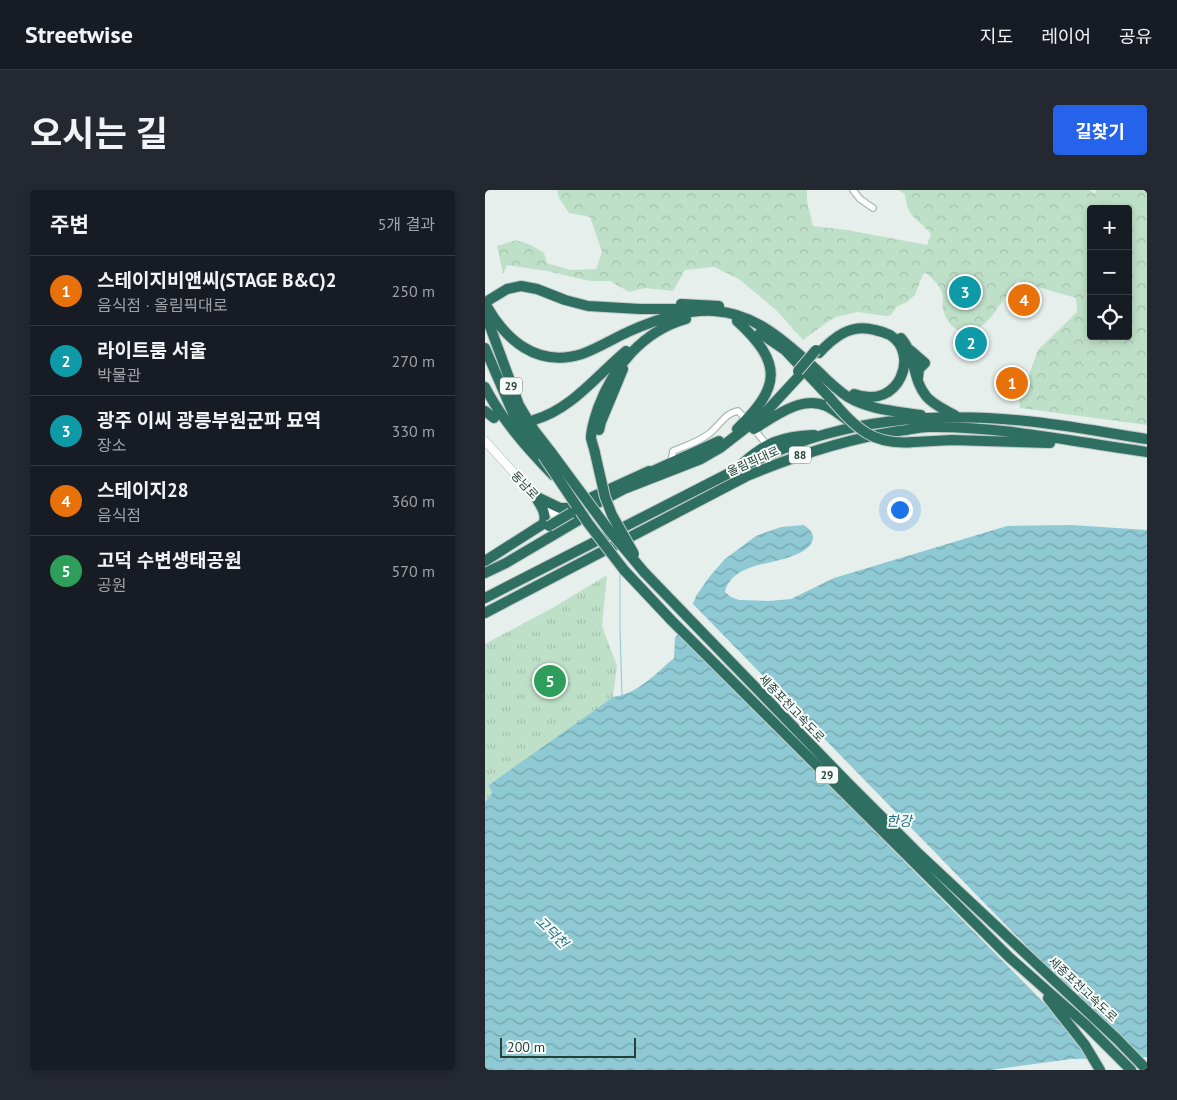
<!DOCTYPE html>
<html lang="ko">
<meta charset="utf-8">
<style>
:root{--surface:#171b24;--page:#242831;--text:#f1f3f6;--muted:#9ea1a6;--line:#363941;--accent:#2563eb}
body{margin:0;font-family:"PT Sans","Noto Sans KR",sans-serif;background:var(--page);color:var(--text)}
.controls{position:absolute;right:15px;top:15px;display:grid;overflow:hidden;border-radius:5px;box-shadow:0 2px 8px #0003}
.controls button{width:45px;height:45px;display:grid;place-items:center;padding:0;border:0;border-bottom:1px solid var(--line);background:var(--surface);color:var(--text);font:25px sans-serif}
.scale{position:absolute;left:15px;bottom:12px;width:136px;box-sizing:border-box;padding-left:5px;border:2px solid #24423a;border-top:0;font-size:14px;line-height:18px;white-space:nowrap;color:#24423a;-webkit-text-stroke:4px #f7fbf9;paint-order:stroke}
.you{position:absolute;left:414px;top:319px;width:18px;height:18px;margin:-12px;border:4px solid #fff;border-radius:50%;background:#1a73e8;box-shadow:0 0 0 8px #1a73e833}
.badge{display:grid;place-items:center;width:32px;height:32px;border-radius:50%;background:var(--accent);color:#fff;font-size:16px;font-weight:700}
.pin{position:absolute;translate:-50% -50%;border:2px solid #fff;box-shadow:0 1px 5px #0006}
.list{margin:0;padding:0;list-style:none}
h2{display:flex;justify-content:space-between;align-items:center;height:65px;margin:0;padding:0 20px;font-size:21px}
h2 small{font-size:16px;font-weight:400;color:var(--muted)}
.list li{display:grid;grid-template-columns:32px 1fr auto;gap:15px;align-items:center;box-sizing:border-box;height:70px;padding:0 20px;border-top:1px solid var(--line)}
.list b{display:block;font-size:19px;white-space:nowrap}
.list p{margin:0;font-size:16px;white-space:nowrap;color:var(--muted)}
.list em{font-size:16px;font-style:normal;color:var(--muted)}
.icon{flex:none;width:28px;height:28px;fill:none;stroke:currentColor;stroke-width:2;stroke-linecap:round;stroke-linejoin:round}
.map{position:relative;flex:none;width:662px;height:880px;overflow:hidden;border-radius:5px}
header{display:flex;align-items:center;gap:30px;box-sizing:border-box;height:70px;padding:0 25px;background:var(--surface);border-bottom:1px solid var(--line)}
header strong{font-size:24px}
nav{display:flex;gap:28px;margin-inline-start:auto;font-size:18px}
.intro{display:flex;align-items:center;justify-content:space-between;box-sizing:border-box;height:120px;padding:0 30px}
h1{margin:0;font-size:35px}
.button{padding:12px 22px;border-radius:5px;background:var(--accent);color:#fff;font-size:18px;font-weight:700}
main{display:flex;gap:30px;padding:0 30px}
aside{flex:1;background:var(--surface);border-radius:5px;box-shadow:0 2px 8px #0003}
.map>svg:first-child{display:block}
</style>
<header>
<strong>Streetwise</strong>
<nav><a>지도</a><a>레이어</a><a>공유</a></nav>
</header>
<div class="intro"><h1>오시는 길</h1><a class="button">길찾기</a></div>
<main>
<aside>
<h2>주변<small>5개 결과</small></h2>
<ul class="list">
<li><span class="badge" style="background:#e8710a">1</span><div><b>스테이지비앤씨(STAGE B&amp;C)2</b><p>음식점 · 올림픽대로</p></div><em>250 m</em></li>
<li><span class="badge" style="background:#0f9aa8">2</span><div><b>라이트룸 서울</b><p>박물관</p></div><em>270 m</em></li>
<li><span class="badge" style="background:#0f9aa8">3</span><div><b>광주 이씨 광릉부원군파 묘역</b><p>장소</p></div><em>330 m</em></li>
<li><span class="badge" style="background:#e8710a">4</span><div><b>스테이지28</b><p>음식점</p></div><em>360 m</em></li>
<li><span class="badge" style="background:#2e9e5b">5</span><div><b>고덕 수변생태공원</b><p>공원</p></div><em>570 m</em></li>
</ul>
</aside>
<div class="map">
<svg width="662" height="880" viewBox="0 0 662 880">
<defs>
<pattern id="grass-tufts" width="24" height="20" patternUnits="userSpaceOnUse" patternTransform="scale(1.25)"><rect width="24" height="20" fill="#bfe0c8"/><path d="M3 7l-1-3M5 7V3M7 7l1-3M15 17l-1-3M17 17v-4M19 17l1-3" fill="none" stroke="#a4c1ad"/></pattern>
<pattern id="forest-crowns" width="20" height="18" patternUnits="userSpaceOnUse" patternTransform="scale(1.25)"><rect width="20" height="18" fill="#bfe0c8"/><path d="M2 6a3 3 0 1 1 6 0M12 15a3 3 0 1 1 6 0" fill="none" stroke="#a4c1ad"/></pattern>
<pattern id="water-waves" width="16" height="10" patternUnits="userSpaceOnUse" patternTransform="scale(1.25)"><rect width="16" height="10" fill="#8ec9d4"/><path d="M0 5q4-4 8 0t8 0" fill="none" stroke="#74a5ad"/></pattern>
</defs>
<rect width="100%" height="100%" fill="#e6efeb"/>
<!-- grass -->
<path fill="url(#grass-tufts)" d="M 122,385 L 117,436 L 132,476 L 128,507 L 5,595 L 7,603 L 0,612 L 0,454 L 71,416 Z"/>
<!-- forest -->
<path fill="url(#forest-crowns)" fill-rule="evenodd" d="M 72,0 L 322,0 L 322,11 L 328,36 L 362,40 L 442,55 L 446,44 C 431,26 423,30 420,4 L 413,0 L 605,0 L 610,4 L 611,0 L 662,0 L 662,235 L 535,218 L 534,204 L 542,191 L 553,160 L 592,122 L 591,108 L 532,91 C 523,101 509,127 499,134 C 479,149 465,141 458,120 C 457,116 458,112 458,108 C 458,98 448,89 441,83 L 438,84 L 430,105 L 422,112 L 411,117 L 406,125 L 401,126 L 373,122 L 351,127 L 341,133 L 318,150 L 292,121 L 254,89 L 229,77 L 200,80 L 188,101 L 160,98 L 144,102 L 125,91 L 105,91 L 62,81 L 22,75 L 18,84 L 12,56 L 31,50 L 46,55 L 59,63 L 62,73 L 85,80 L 111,79 L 117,62 L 105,27 L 84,23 L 74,8 ZM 606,19 L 643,19 L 643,146 L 606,146 Z"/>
<!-- water -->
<path fill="url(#water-waves)" d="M 319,335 C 323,338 328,342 328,347 C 328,368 278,372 264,378 C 253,382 242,390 240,402 L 246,407 L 254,410 L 284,411 L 306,409 L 349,388 L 522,336 L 586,335 L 662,340 L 662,867 L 586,869 L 506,880 L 0,880 L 0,612 L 7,603 L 4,595 L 128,507 C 153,504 171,483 189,468 L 190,448 L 202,429 L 211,406 L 225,386 L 240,369 L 271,346 L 296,337 Z"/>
<!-- pier -->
<path fill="#e6efeb" d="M 206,412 L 635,852 L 655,870 L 606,870 L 571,825 L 192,441 L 200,428 Z"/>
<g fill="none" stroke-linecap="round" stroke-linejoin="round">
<!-- stream -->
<path stroke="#8ec9d4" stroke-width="1" d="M 135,382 L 135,440 L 137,506"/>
<defs>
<path id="street" d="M 368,0 L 375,9 L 388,18
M 268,238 L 282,255
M 186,272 L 188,261 C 200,256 214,252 225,243 C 234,236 240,223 253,221 L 262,230"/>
<path id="secondary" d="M 0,251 L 50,306 L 78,332"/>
<path id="highway" d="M 4,110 L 22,99 L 36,96 L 52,99 L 80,110 L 103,116 L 155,119 L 205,119
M 0,113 C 20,150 52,178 97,164 C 114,158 129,148 145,141 C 170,130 201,119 229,121 C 272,123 304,155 334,182 C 343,191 352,200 363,207 C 385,220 411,221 436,225
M 196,114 L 234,116
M 0,123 L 34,215 L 49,240 L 66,262
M 252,131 C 298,173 296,197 252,239
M 275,143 L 300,160 L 345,208
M 416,148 C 431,165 427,189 441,206 C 448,215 461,220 471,226
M 0,158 L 28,223 L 42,246 L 56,264
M 425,160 L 440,173 L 434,179 L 433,188
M 334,163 C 349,147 366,133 390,140 C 395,141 401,143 405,145 C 435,163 415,221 369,204
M 0,197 C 17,230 42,258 68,285
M 0,221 L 9,228
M 49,230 C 87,219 112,185 141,161
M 269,239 C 289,227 316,205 341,216 C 348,219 355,225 361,229
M 114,240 L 116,232 L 138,179
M 429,252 L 467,250 L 565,253
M 110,263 C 109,258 107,253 106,248 C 106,238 110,227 113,218 C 128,177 158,141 201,129
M 257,274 C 280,253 297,246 329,245
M 159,285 L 234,251
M 88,326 L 139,299 L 216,269 L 235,258 L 279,224 L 316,184
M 0,371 L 58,334 C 63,324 55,315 50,306 L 75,318 L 83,318 L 164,281
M 139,380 L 187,431 L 524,767 L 601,835 L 646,880
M 159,382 L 361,591 L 434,664 L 632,849 L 662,880
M 0,383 L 21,373 L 99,327
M 0,408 L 256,277 C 283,265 311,252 341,244 C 406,226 475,224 541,231 C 582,235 622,243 662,249
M 0,423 L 262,286 C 312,265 361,249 414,241 C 424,240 434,237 444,237 C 517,236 590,252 662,262
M 563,808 L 600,855 L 615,880"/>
</defs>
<!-- street casing -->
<use href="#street" stroke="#a8b8b2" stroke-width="8"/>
<!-- secondary casing -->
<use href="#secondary" stroke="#a4bbb3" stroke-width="9"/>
<!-- highway casing -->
<use href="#highway" stroke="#c2cac8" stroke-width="12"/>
<!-- street -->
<use href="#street" stroke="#fff" stroke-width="5.5"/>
<!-- secondary -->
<use href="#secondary" stroke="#fff" stroke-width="8"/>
<!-- highway -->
<use href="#highway" stroke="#2f6f62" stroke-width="10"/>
<defs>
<path id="highway-bridge" d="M 313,181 L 331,160
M 345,208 C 371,238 387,256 429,252
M 66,262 L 123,339 L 159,382
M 110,263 L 120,307 L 127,325 L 149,364
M 58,266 L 103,333 L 139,380
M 64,336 L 86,323"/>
</defs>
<!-- highway-bridge casing -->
<use href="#highway-bridge" stroke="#c2cac8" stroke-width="12" stroke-linecap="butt"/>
<!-- highway-bridge -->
<use href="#highway-bridge" stroke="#2f6f62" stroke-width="10"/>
</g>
<g text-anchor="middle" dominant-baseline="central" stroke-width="4" stroke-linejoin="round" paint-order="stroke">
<!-- shield labels -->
<g fill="#f7fbf9" stroke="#637a73" stroke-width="1">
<rect x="15" y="187.5" width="22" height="17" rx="4"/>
<rect x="304" y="256.5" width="22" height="17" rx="4"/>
<rect x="331" y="576.5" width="22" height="17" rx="4"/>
</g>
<g font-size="11" font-weight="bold" fill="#24423a">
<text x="26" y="196">29</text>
<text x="315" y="265">88</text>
<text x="342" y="585">29</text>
</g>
<!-- street labels -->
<g font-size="12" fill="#24423a" stroke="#f7fbf9">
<text transform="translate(268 271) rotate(-24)">올림픽대로</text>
<text transform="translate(40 295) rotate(47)">동남로</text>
<text transform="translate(307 518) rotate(46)">세종포천고속도로</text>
<text transform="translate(598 799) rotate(43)">세종포천고속도로</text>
</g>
<!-- water labels -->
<g font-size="14" font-style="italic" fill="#1c6f80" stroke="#f7fbf9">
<text x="414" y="631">한강</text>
<text transform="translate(67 742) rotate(45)">고덕천</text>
</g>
</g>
</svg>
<div class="controls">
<button>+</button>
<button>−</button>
<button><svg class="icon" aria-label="locate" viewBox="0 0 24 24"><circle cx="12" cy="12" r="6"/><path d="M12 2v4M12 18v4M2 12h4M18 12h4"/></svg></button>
</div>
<div class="scale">200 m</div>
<div class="you"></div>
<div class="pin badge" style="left:527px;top:193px;background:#e8710a">1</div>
<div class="pin badge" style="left:486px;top:153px;background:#0f9aa8">2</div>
<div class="pin badge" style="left:480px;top:102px;background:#0f9aa8">3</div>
<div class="pin badge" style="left:539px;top:110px;background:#e8710a">4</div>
<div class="pin badge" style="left:65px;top:491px;background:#2e9e5b">5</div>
</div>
</main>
